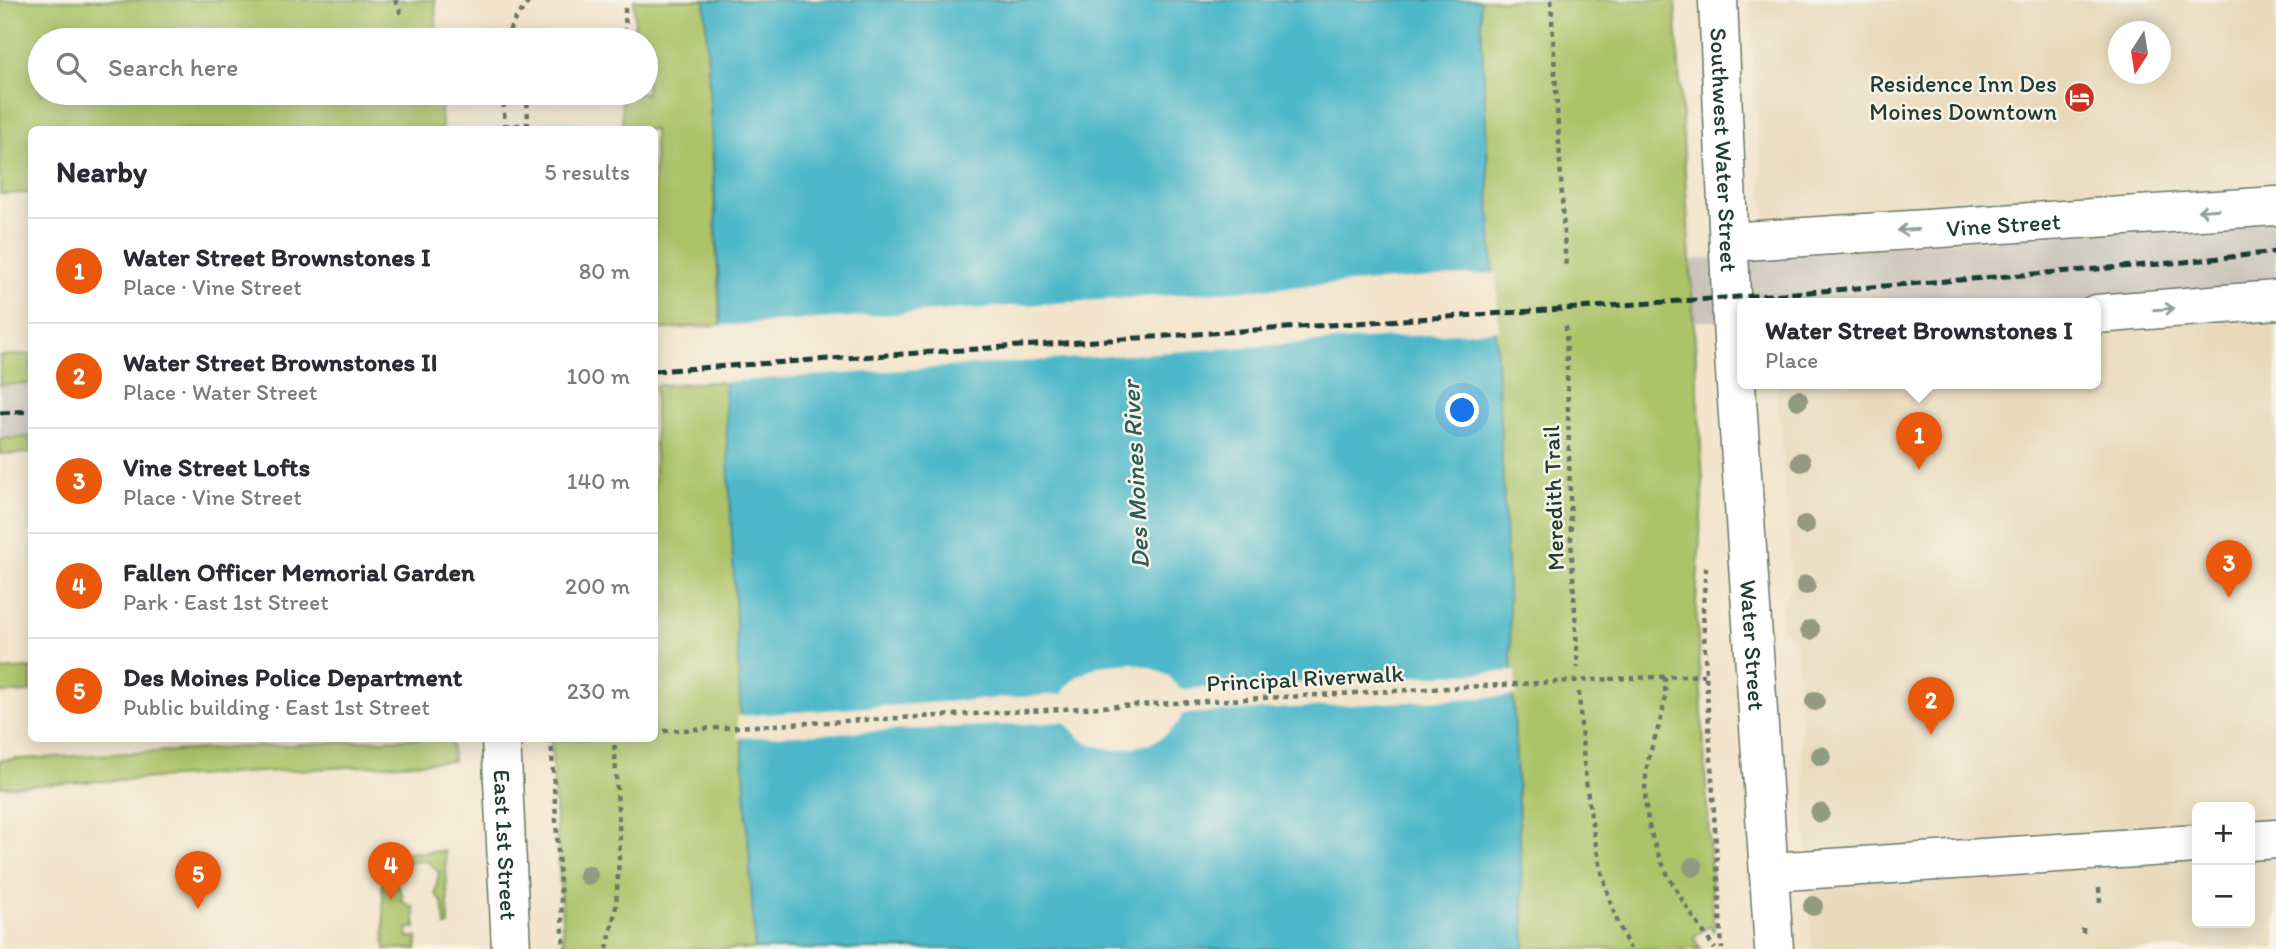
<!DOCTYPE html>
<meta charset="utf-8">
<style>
:root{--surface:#fff;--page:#f7f7f7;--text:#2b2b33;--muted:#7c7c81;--line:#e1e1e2;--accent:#ea580c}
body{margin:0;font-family:Itim,sans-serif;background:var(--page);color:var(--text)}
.controls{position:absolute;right:21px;bottom:21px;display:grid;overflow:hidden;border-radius:10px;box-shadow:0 4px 18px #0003}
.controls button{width:63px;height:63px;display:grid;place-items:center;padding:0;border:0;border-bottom:2px solid var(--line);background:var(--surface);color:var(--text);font:35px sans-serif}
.compass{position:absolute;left:2108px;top:21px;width:63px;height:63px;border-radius:50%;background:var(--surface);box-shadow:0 4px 18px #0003;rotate:192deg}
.you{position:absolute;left:1463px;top:411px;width:24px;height:24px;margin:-18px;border:5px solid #fff;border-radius:50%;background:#1a73e8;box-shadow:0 0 0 10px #1a73e833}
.badge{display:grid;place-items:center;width:46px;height:46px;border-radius:50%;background:var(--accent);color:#fff;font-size:23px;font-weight:700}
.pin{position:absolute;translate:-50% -58px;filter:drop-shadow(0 2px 4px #0008)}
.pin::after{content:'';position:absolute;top:37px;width:24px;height:21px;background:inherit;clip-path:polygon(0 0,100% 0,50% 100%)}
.popup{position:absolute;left:1737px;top:298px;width:364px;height:91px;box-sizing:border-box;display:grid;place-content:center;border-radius:10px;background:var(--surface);filter:drop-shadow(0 2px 5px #0005);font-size:23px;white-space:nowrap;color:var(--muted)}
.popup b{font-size:26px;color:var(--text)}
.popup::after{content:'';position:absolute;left:50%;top:100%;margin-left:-14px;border:14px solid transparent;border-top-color:var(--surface)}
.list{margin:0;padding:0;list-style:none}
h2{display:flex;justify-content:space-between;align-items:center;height:91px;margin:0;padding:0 28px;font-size:30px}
h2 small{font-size:23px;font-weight:400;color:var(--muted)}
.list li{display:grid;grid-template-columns:46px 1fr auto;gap:21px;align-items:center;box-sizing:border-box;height:105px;padding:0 28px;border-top:2px solid var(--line)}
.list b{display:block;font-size:26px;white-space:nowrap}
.list p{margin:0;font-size:23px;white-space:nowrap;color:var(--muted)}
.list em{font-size:23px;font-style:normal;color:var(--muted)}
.icon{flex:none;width:38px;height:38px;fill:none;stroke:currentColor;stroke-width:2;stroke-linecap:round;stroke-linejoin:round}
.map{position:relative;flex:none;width:2276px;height:949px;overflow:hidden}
.search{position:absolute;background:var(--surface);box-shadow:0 4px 18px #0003;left:28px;top:28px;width:630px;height:77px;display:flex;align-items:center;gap:18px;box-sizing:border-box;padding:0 24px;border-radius:38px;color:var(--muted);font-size:26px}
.panel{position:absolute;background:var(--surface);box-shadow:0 4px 18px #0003;left:28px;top:126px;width:630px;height:616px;border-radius:10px}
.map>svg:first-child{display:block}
</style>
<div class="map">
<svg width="2276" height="949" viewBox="0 0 2276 949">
<rect width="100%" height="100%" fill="#f7f3e8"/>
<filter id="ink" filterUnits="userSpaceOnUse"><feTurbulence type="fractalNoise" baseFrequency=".0143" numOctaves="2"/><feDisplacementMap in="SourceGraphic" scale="14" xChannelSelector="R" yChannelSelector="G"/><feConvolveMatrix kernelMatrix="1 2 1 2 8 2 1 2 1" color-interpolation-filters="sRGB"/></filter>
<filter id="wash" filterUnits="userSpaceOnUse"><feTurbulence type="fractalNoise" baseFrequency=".00686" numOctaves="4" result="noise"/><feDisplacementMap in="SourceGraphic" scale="28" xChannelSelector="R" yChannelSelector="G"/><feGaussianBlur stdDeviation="1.57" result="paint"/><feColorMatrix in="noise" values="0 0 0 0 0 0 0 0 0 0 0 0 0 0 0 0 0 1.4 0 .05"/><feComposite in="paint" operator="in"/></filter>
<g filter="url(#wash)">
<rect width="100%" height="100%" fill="#f3e4cb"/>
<!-- built -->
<path fill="#e8d9ba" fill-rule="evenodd" d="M 1749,0 L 2276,0 L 2276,949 L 1812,949 L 1796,642 L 1782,629 L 1781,617 L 1781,602 L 1792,586 L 1777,384 L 2096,384 L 2096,304 L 1771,304 ZM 2118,32 L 2160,32 L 2160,74 L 2118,74 ZM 2197,807 L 2250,807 L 2250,923 L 2197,923 Z"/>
<!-- industrial -->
<path fill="#c9c3b8" d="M 2276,222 L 2276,285 L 2043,304 L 1742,304 L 1742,322 L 1652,320 L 1648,263 L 1987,239 Z
M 31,383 L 31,437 L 0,439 L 0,385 Z"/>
<!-- green -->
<path fill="#acc367" stroke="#66804e" stroke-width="2" d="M 0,0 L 435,0 L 437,40 L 40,40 L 40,93 L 440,93 L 442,129 L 32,130 L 31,193 L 0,194 Z
M 634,0 L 705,0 L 720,325 L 655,330 L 654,130 L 623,129 L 621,96 L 646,93 L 646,40 L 631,40 L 630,28 L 635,27 Z
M 1480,0 L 1675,0 L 1703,482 L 1696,605 L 1714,928 L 1713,931 L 1710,926 L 1693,937 L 1701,949 L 1525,949 Z
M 31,354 L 31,383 L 0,385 L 0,356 Z
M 725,381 L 742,739 L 755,949 L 564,949 L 551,739 L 654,738 L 655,386 Z
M 31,437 L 31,453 L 0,454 L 0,439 Z
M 31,668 L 31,692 L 0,693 L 0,670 Z
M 451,738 L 453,761 L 0,787 L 0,760 L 400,739 Z
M 445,851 L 449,926 L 445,926 L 443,903 L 435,894 L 439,872 L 427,861 L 404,862 L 395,875 L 396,882 L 403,896 L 400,900 L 414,908 L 416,928 L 407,928 L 408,937 L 417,937 L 417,949 L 385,949 L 381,854 Z"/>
<!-- water -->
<path fill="#4db8c9" stroke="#367a7e" stroke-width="2" d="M 705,0 L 1480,0 L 1525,949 L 755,949 L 742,739 Z"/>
<!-- pier -->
<path fill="#f3e4cb" d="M 1496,273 L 1499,330 L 722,382 L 716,326 Z
M 1132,663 L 1151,668 L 1169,676 L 1180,689 L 1515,671 L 1516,696 L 1183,714 L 1176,726 L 1161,738 L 1149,744 L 1118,750 L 1095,746 L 1081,739 L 1064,722 L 738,738 L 737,716 L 1063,694 L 1065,687 L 1078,676 L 1098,666 Z"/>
</g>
<g filter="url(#ink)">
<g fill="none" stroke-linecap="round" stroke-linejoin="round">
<defs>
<g id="minor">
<path id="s1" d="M 1718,0 L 1733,341 L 1774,949"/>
<path id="s2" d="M 1729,242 L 2276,206"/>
<path d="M 2096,314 L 2276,300"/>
<path id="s3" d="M 501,738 L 511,949"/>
<path d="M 2250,841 L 2276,839"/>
<path d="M 1769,872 L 2197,844"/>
</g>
</defs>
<!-- minor casing -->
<use href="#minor" stroke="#697769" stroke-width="41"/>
<!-- path -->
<path stroke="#697769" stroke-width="4.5" stroke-dasharray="5 5" stroke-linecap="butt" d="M 395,0 L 403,18
M 1551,0 L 1566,269
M 625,8 L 626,40
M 505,40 L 514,21 L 530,0
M 503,93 L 505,130
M 596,93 L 596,97
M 505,126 L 528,124 L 527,93 L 530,93
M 1566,326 L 1571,539 L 1578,668
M 1706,567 L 1703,608 L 1706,675 L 1722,949
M 1665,677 C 1665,687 1666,699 1663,709 C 1660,727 1652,743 1648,761 C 1634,836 1675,890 1715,949
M 1610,679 L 1706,675
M 1579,692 C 1583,771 1593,879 1630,949
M 654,732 L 664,731
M 551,738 L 564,949
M 2099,888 L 2100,904
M 2083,928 L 2083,934
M 607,949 L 616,907 L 620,842 L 614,738"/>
<!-- minor -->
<use href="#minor" stroke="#fff" stroke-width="38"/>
<!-- rail -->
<path stroke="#1f3d34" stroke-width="5" stroke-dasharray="10 5" stroke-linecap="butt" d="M 654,371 L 1783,294 L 2184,262 L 2276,252
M 0,413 L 32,411"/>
<!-- path-bridge -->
<path stroke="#697769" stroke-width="4.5" stroke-dasharray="5 5" stroke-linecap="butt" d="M 664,731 L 1610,679"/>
</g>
<!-- trees -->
<g fill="#929a7f">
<circle cx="1798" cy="400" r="10"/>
<circle cx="1801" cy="462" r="10"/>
<circle cx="1805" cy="525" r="10"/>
<circle cx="1806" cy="585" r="10"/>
<circle cx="1810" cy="630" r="10"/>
<circle cx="1815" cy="701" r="10"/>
<circle cx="1821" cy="756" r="10"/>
<circle cx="1820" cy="813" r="10"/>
<circle cx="1693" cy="867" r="10"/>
<circle cx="588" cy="875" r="10"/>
<circle cx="1813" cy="906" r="10"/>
</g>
<!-- one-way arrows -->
<defs><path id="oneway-shaft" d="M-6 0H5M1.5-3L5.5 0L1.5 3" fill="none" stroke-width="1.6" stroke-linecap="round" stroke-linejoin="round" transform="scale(1.75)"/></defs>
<g stroke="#8f9e9a">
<use href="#oneway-shaft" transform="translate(2208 210) rotate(176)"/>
<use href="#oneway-shaft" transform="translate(1908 230) rotate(176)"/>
<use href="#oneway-shaft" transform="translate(2164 309) rotate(-4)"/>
</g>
</g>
<!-- icons -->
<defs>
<symbol id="hotel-disc" viewBox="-11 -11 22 22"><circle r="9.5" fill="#c8321e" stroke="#f7f3e8"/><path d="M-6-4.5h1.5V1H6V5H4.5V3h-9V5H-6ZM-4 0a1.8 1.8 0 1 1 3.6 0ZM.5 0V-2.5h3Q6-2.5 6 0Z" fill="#fff"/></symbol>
</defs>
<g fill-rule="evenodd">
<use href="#hotel-disc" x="2062" y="80" width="35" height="35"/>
</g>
<g text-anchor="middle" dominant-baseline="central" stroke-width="5" stroke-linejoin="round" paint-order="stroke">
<!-- poi labels -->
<g font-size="24" fill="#1f3d34" stroke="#f7f3e8" text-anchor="end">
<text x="2057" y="83">Residence Inn Des<tspan x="2057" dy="28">Moines Downtown</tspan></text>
</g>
<!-- street labels -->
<g font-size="24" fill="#1f3d34" stroke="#f7f3e8">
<text stroke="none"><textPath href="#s1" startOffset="150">Southwest Water Street</textPath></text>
<text stroke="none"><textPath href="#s2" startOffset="275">Vine Street</textPath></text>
<text transform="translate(1553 498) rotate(-92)">Meredith Trail</text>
<text stroke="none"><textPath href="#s1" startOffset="646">Water Street</textPath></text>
<text transform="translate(1305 678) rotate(-3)">Principal Riverwalk</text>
<text stroke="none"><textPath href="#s3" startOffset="107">East 1st Street</textPath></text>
</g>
<!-- water labels -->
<g font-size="26" font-style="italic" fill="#2a5c59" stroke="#f7f3e8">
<text transform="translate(1135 475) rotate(-93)">Des Moines River</text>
</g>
</g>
</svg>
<div class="controls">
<button>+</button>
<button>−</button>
</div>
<svg class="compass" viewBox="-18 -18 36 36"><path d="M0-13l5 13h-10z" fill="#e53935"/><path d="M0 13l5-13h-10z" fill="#7c7c81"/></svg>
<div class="you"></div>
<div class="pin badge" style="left:1919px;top:470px">1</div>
<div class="popup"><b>Water Street Brownstones I</b>Place</div>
<div class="pin badge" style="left:1931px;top:735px">2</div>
<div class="pin badge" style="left:2229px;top:598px">3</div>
<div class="pin badge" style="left:391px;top:900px">4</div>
<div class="pin badge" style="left:198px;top:909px">5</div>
<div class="search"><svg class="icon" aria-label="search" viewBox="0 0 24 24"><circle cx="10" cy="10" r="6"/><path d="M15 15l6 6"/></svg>Search here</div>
<section class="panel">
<h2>Nearby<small>5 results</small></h2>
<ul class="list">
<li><span class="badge">1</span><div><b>Water Street Brownstones I</b><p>Place · Vine Street</p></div><em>80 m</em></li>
<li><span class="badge">2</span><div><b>Water Street Brownstones II</b><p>Place · Water Street</p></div><em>100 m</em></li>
<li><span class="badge">3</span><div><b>Vine Street Lofts</b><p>Place · Vine Street</p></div><em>140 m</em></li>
<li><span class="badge">4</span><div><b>Fallen Officer Memorial Garden</b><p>Park · East 1st Street</p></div><em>200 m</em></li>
<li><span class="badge">5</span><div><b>Des Moines Police Department</b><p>Public building · East 1st Street</p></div><em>230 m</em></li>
</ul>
</section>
</div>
